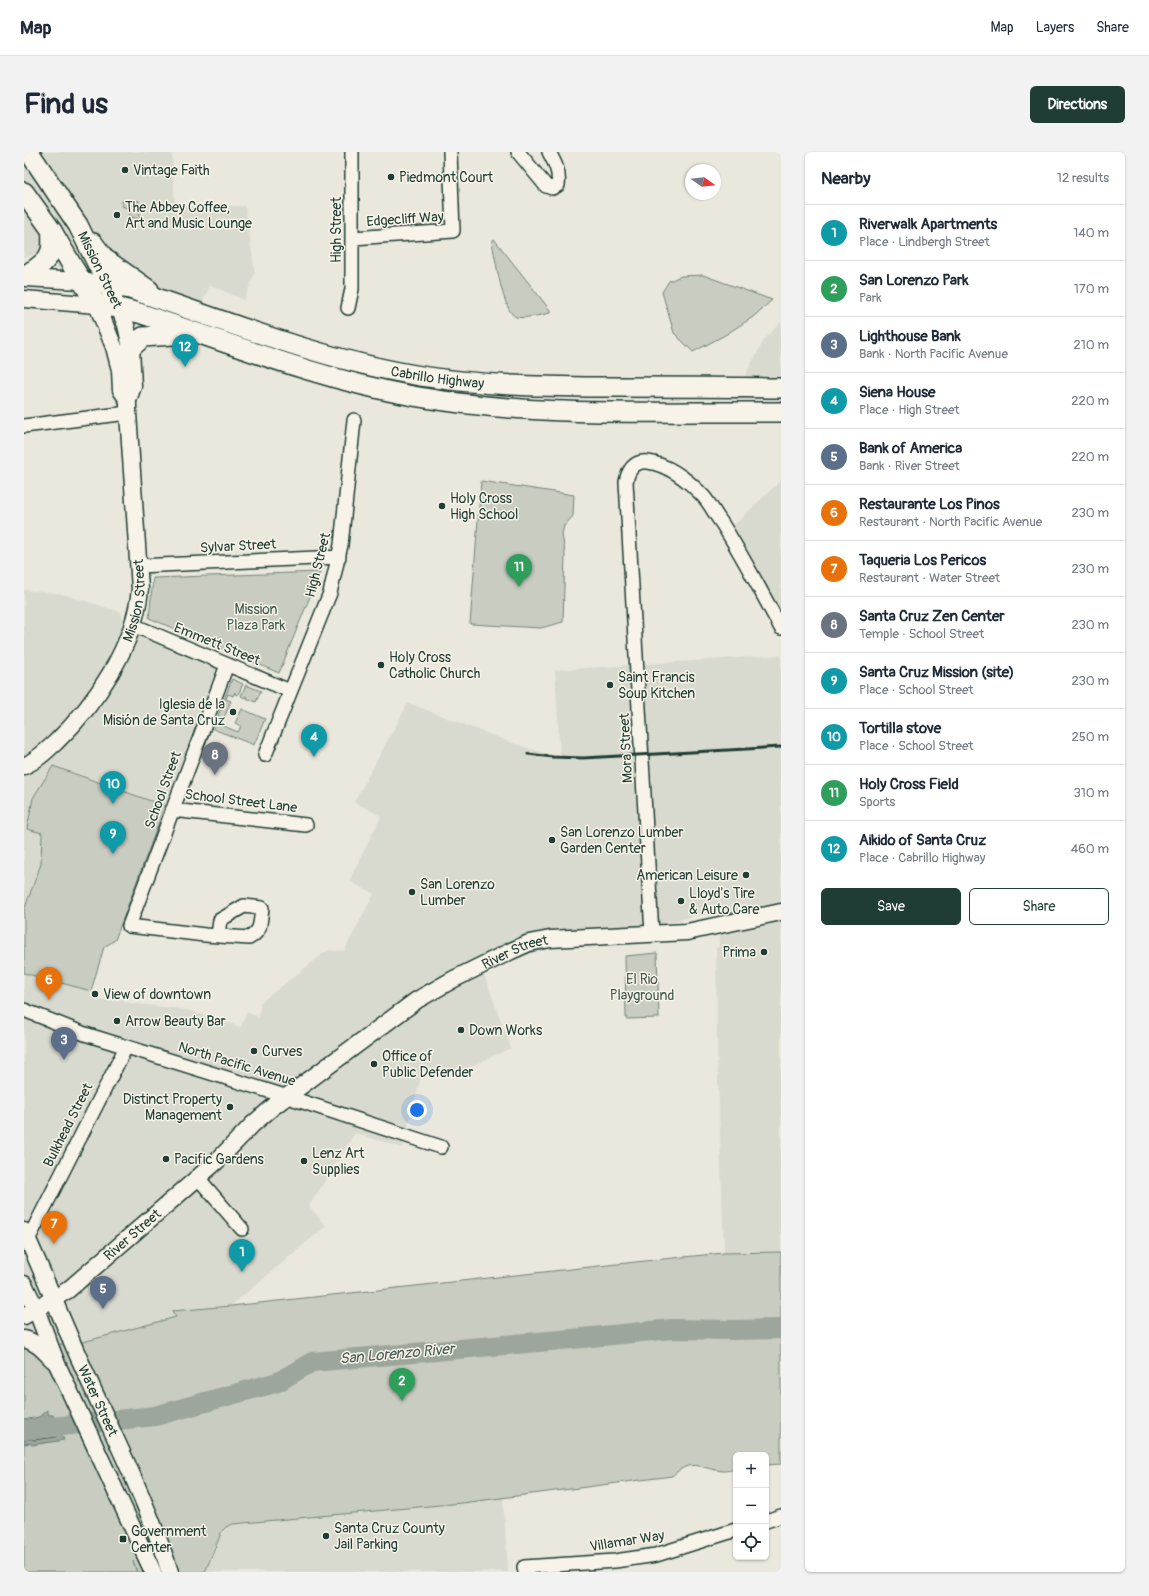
<!DOCTYPE html>
<meta charset="utf-8">
<style>
:root{--surface:#fff;--page:#f2f2f3;--text:#1f2937;--muted:#747a83;--line:#e0e1e3;--accent:#1f3d34}
body{margin:0;font-family:Pangolin,sans-serif;background:var(--page);color:var(--text)}
.controls{position:absolute;right:12px;bottom:12px;display:grid;overflow:hidden;border-radius:6px;box-shadow:0 1px 3px #0004}
.controls button{width:36px;height:36px;display:grid;place-items:center;padding:0;border:0;border-bottom:1px solid var(--line);background:var(--surface);color:var(--text);font:20px sans-serif}
.compass{position:absolute;left:661px;top:12px;width:36px;height:36px;border-radius:50%;background:var(--surface);box-shadow:0 1px 3px #0004;rotate:104deg}
.you{position:absolute;left:393px;top:958px;width:14px;height:14px;margin:-10px;border:3px solid #fff;border-radius:50%;background:#1a73e8;box-shadow:0 0 0 6px #1a73e833}
.badge{display:grid;place-items:center;width:26px;height:26px;border-radius:50%;background:var(--accent);color:#fff;font-size:13px;font-weight:700}
.pin{position:absolute;translate:-50% -33px;filter:drop-shadow(0 1px 2px #0008)}
.pin::after{content:'';position:absolute;top:21px;width:14px;height:12px;background:inherit;clip-path:polygon(0 0,100% 0,50% 100%)}
.list{margin:0;padding:0;list-style:none}
h2{display:flex;justify-content:space-between;align-items:center;height:52px;margin:0;padding:0 16px;font-size:17px}
h2 small{font-size:13px;font-weight:400;color:var(--muted)}
.list li{display:grid;grid-template-columns:26px 1fr auto;gap:12px;align-items:center;box-sizing:border-box;height:56px;padding:0 16px;border-top:1px solid var(--line)}
.list b{display:block;font-size:15px;white-space:nowrap}
.list p{margin:0;font-size:13px;white-space:nowrap;color:var(--muted)}
.list em{font-size:13px;font-style:normal;color:var(--muted)}
.actions{display:flex;gap:8px;padding:12px 16px}
.actions a{flex:1;padding:9px 0;border:1px solid var(--accent);border-radius:6px;text-align:center;font-size:14px;color:var(--accent)}
.actions .main{background:var(--accent);color:#fff}
.icon{flex:none;width:22px;height:22px;fill:none;stroke:currentColor;stroke-width:2;stroke-linecap:round;stroke-linejoin:round}
.map{position:relative;flex:none;width:757px;height:1420px;overflow:hidden;border-radius:6px}
header{display:flex;align-items:center;gap:24px;box-sizing:border-box;height:56px;padding:0 20px;background:var(--surface);border-bottom:1px solid var(--line)}
header strong{font-size:19px}
nav{display:flex;gap:22px;margin-inline-start:auto;font-size:14px}
.intro{display:flex;align-items:center;justify-content:space-between;box-sizing:border-box;height:96px;padding:0 24px}
h1{margin:0;font-size:28px}
.button{padding:10px 18px;border-radius:6px;background:var(--accent);color:#fff;font-size:14px;font-weight:700}
main{display:flex;gap:24px;padding:0 24px}
aside{flex:1;background:var(--surface);border-radius:6px;box-shadow:0 1px 3px #0004}
.map>svg:first-child{display:block}
</style>
<header>
<strong>Map</strong>
<nav><a>Map</a><a>Layers</a><a>Share</a></nav>
</header>
<div class="intro"><h1>Find us</h1><a class="button">Directions</a></div>
<main>
<div class="map">
<svg width="757" height="1420" viewBox="0 0 757 1420">
<rect width="100%" height="100%" fill="#eae8dd"/>
<filter id="ink" filterUnits="userSpaceOnUse"><feTurbulence type="fractalNoise" baseFrequency=".025" numOctaves="2"/><feDisplacementMap in="SourceGraphic" scale="8" xChannelSelector="R" yChannelSelector="G"/><feConvolveMatrix kernelMatrix="1 2 1 2 8 2 1 2 1" color-interpolation-filters="sRGB"/></filter>
<g filter="url(#ink)">
<!-- built -->
<path fill="#d9dacf" d="M 0,0 L 148,0 L 151,53 L 221,54 L 231,121 L 220,148 L 186,133 L 171,169 L 111,149 L 58,137 L 16,102 L 0,105 Z
M 757,170 L 757,248 L 708,248 L 740,188 Z
M 757,328 L 757,484 L 699,384 Z
M 0,438 L 39,442 L 96,460 L 106,481 L 193,516 L 141,654 L 30,614 L 3,676 L 18,681 L 17,712 L 0,758 Z
M 757,503 L 757,1100 L 700,1101 L 693,897 L 692,796 L 695,795 L 694,758 L 601,782 L 529,792 L 460,822 L 487,896 L 437,919 L 397,925 L 378,996 L 331,981 L 285,1054 L 302,1074 L 207,1154 L 149,1159 L 153,1165 L 59,1190 L 0,1196 L 0,821 L 71,840 L 73,847 L 90,849 L 97,847 L 101,841 L 100,850 L 163,858 L 217,875 L 222,860 L 235,865 L 236,851 L 304,798 L 320,799 L 350,742 L 325,729 L 357,664 L 330,650 L 384,551 L 491,592 L 536,606 L 531,518 Z
M 479,1344 L 484,1420 L 181,1420 L 198,1379 L 202,1375 L 209,1372 L 438,1351 Z"/>
<!-- green -->
<path fill="#c8ccc1" stroke="#74847a" d="M 98,49 L 115,49 L 116,68 L 105,64 L 107,58 L 98,54 Z
M 470,87 L 526,158 L 526,161 C 518,163 499,167 492,165 C 479,161 471,104 468,90 Z
M 679,123 L 748,148 L 729,165 L 701,183 L 669,200 L 650,181 L 638,140 L 645,129 L 657,124 Z
M 457,329 L 550,343 L 549,364 L 540,374 L 538,382 L 541,401 L 539,470 L 517,476 L 446,472 Z
M 296,420 L 255,521 L 125,466 L 129,426 Z
M 208,527 L 219,532 L 214,543 L 211,542 L 211,540 L 209,544 L 204,542 L 202,547 L 207,549 L 197,573 L 214,580 L 217,574 L 211,571 L 218,557 L 241,567 L 230,593 L 189,577 Z
M 222,533 L 237,539 L 232,550 L 222,546 L 222,544 L 221,546 L 217,544 Z
M 29,614 L 141,654 L 91,788 L 80,795 L 67,839 L 0,821 L 0,758 L 17,712 L 18,681 L 3,677 L 9,646 Z
M 633,801 L 635,866 L 602,867 L 601,804 Z
M 757,1100 L 757,1312 L 742,1313 L 742,1303 L 712,1303 L 712,1317 C 708,1318 703,1319 699,1319 C 676,1317 669,1305 648,1324 L 438,1351 L 209,1372 L 202,1375 L 198,1379 L 181,1420 L 113,1420 L 109,1409 L 113,1420 L 0,1420 L 0,1196 L 59,1190 L 152,1165 L 148,1159 L 207,1154 L 639,1107 L 700,1101 Z"/>
<!-- water -->
<path fill="#9ca69c" stroke="#6a7c72" d="M 23,1258 L 25,1263 L 29,1263 L 40,1288 L 8,1293 L 6,1291 L 0,1292 L 0,1268 L 15,1265 Z"/>
<g fill="none" stroke-linecap="round" stroke-linejoin="round">
<!-- shore -->
<path stroke="#51675e" stroke-width="1" d="M 0,1272 L 21,1266 L 27,1268 L 33,1283 L 32,1285 L 10,1288 L 6,1287 L 0,1288
M 0,1277 L 21,1272 L 23,1273 L 26,1279 L 24,1281 L 11,1283 L 0,1283"/>
<!-- river -->
<path stroke="#9ca69c" stroke-width="20" d="M 0,1278 L 131,1264 L 254,1230 L 288,1210 L 548,1187 L 648,1177 L 708,1178 L 757,1177"/>
<defs>
<path id="minor" d="M 494,0 L 522,34 L 528,36 L 534,33 C 536,20 531,11 525,0
M 329,86 L 429,79 L 426,0
M 324,156 L 328,137 L 328,0
M 0,274 L 104,261
M 114,414 L 315,405
M 109,473 L 266,539
M 241,603 L 306,441 L 317,393 L 330,268
M 148,658 L 282,673
M 628,782 L 602,330 C 604,319 610,308 624,310 C 645,313 665,329 680,345 C 686,352 691,362 697,370 C 719,404 737,440 757,476
M 194,783 L 196,768 L 220,754 L 238,756 C 236,770 238,779 225,786 L 181,783 L 105,774 L 203,513
M 0,858 L 61,882 L 264,945 L 417,995
M 174,1026 L 218,1077
M 4,1088 L 102,895
M 742,1369 L 757,1364
M 501,1420 L 500,1415 L 591,1409 L 632,1403 L 712,1378"/>
<g id="major">
<path d="M 0,126 L 57,129 L 82,133"/>
<path d="M 0,147 L 73,153 L 90,195 L 96,218 L 97,238 L 104,248"/>
<path id="s1" d="M 0,614 C 12,609 22,599 32,590 C 72,552 111,493 116,437 L 104,261 L 104,248 L 109,234 L 107,196 L 102,173 L 95,156"/>
<path id="s2" d="M 0,1079 C 22,1127 41,1176 63,1224 C 92,1289 124,1352 146,1420"/>
<path d="M 0,1132 L 12,1157 L 33,1212 L 129,1420"/>
<path id="s3" d="M 0,1164 L 44,1138 L 193,1009 L 229,972 L 250,954 L 393,848 L 430,827 L 487,799 L 505,791 L 526,787 L 663,780 L 757,760"/>
<path d="M 0,1187 C 13,1190 20,1199 29,1208"/>
</g>
<g id="highway">
<path d="M 5,0 L 54,73 L 89,144"/>
<path d="M 0,40 L 28,79 L 49,115 L 73,153 L 95,156 L 115,161 C 205,191 295,227 389,244 C 510,266 634,259 757,260"/>
<path d="M 69,91 L 81,107 L 125,138"/>
<path d="M 0,124 C 9,118 22,112 26,101 C 29,95 27,85 28,79"/>
<path id="s4" d="M 82,133 L 106,137 C 202,169 297,208 397,224 C 461,234 526,235 590,235 C 646,235 701,235 757,236"/>
<path d="M 107,196 L 119,185 L 164,182"/>
</g>
</defs>
<!-- minor casing -->
<use href="#minor" stroke="#1f3d34" stroke-width="16"/>
<!-- major casing -->
<use href="#major" stroke="#1f3d34" stroke-width="19"/>
<!-- highway casing -->
<use href="#highway" stroke="#1f3d34" stroke-width="22"/>
<!-- minor -->
<use href="#minor" stroke="#f7f3e8" stroke-width="13"/>
<!-- major -->
<use href="#major" stroke="#f7f3e8" stroke-width="16"/>
<!-- highway -->
<use href="#highway" stroke="#f7f3e8" stroke-width="19"/>
<!-- rail -->
<path stroke="#1f3d34" stroke-width="3" d="M 504,602 L 529,605 L 559,606 L 757,595"/>
</g>
</g>
<!-- markers -->
<g fill="#1f3d34" stroke="#f7f3e8" stroke-width="1.5">
<circle cx="101" cy="18" r="4"/>
<circle cx="367" cy="25" r="4"/>
<circle cx="93" cy="63" r="4"/>
<circle cx="418" cy="354" r="4"/>
<circle cx="357" cy="513" r="4"/>
<circle cx="586" cy="533" r="4"/>
<circle cx="209" cy="560" r="4"/>
<circle cx="528" cy="688" r="4"/>
<circle cx="722" cy="723" r="4"/>
<circle cx="388" cy="740" r="4"/>
<circle cx="657" cy="749" r="4"/>
<circle cx="740" cy="800" r="4"/>
<circle cx="71" cy="842" r="4"/>
<circle cx="93" cy="869" r="4"/>
<circle cx="437" cy="878" r="4"/>
<circle cx="230" cy="899" r="4"/>
<circle cx="350" cy="912" r="4"/>
<circle cx="206" cy="955" r="4"/>
<circle cx="142" cy="1007" r="4"/>
<circle cx="280" cy="1009" r="4"/>
<circle cx="302" cy="1384" r="4"/>
<rect x="95" y="1383" width="8" height="8" rx="2"/>
</g>
<g text-anchor="middle" dominant-baseline="central" stroke-width="3" stroke-linejoin="round" paint-order="stroke">
<!-- poi labels -->
<g font-size="14" fill="#1f3d34" stroke="#f7f3e8" text-anchor="start">
<text x="109" y="18">Vintage Faith</text>
<text x="375" y="25">Piedmont Court</text>
<text x="101" y="55">The Abbey Coffee,<tspan x="101" dy="16">Art and Music Lounge</tspan></text>
<text x="426" y="346">Holy Cross<tspan x="426" dy="16">High School</tspan></text>
<text x="365" y="505">Holy Cross<tspan x="365" dy="16">Catholic Church</tspan></text>
<text x="594" y="525">Saint Francis<tspan x="594" dy="16">Soup Kitchen</tspan></text>
<text x="201" y="552" text-anchor="end">Iglesia de la<tspan x="201" dy="16">Misión de Santa Cruz</tspan></text>
<text x="536" y="680">San Lorenzo Lumber<tspan x="536" dy="16">Garden Center</tspan></text>
<text x="714" y="723" text-anchor="end">American Leisure</text>
<text x="396" y="732">San Lorenzo<tspan x="396" dy="16">Lumber</tspan></text>
<text x="665" y="741">Lloyd's Tire<tspan x="665" dy="16">&amp; Auto Care</tspan></text>
<text x="732" y="800" text-anchor="end">Prima</text>
<text x="79" y="842">View of downtown</text>
<text x="101" y="869">Arrow Beauty Bar</text>
<text x="445" y="878">Down Works</text>
<text x="238" y="899">Curves</text>
<text x="358" y="904">Office of<tspan x="358" dy="16">Public Defender</tspan></text>
<text x="198" y="947" text-anchor="end">Distinct Property<tspan x="198" dy="16">Management</tspan></text>
<text x="288" y="1001">Lenz Art<tspan x="288" dy="16">Supplies</tspan></text>
<text x="150" y="1007">Pacific Gardens</text>
<text x="310" y="1376">Santa Cruz County<tspan x="310" dy="16">Jail Parking</tspan></text>
<text x="107" y="1379">Government<tspan x="107" dy="16">Center</tspan></text>
</g>
<!-- street labels -->
<g font-size="14" fill="#1f3d34" stroke="#f7f3e8">
<text transform="translate(381 67) rotate(-4)">Edgecliff Way</text>
<text transform="translate(312 78) rotate(-90)">High Street</text>
<text transform="translate(76 118) rotate(64)">Mission Street</text>
<text stroke="none"><textPath href="#s4" startOffset="345">Cabrillo Highway</textPath></text>
<text transform="translate(214 394) rotate(-3)">Sylvar Street</text>
<text transform="translate(294 413) rotate(-76)">High Street</text>
<text stroke="none"><textPath href="#s1" startOffset="206">Mission Street</textPath></text>
<text transform="translate(193 492) rotate(22)">Emmett Street</text>
<text transform="translate(602 596) rotate(-93)">Mora Street</text>
<text transform="translate(139 638) rotate(-70)">School Street</text>
<text transform="translate(217 649) rotate(7)">School Street Lane</text>
<text stroke="none"><textPath href="#s3" startOffset="615">River Street</textPath></text>
<text transform="translate(213 912) rotate(17)">North Pacific Avenue</text>
<text transform="translate(44 973) rotate(-63)">Bulkhead Street</text>
<text stroke="none"><textPath href="#s3" startOffset="136">River Street</textPath></text>
<text stroke="none"><textPath href="#s2" startOffset="185">Water Street</textPath></text>
<text transform="translate(603 1389) rotate(-9)">Villamar Way</text>
</g>
<!-- park labels -->
<g font-size="14" fill="#415a50" stroke="#f7f3e8">
<text x="232" y="457">Mission<tspan x="232" dy="16">Plaza Park</tspan></text>
<text x="618" y="827">El Rio<tspan x="618" dy="16">Playground</tspan></text>
</g>
<!-- water labels -->
<g font-size="15" font-style="italic" fill="#445c53" stroke="#f7f3e8">
<text transform="translate(373 1202) rotate(-5)">San Lorenzo River</text>
</g>
</g>
</svg>
<div class="controls">
<button>+</button>
<button>−</button>
<button><svg class="icon" aria-label="locate" viewBox="0 0 24 24"><circle cx="12" cy="12" r="6"/><path d="M12 2v4M12 18v4M2 12h4M18 12h4"/></svg></button>
</div>
<svg class="compass" viewBox="-18 -18 36 36"><path d="M0-13l5 13h-10z" fill="#e53935"/><path d="M0 13l5-13h-10z" fill="#747a83"/></svg>
<div class="you"></div>
<div class="pin badge" style="left:218px;top:1120px;background:#0f9aa8">1</div>
<div class="pin badge" style="left:378px;top:1249px;background:#2e9e5b">2</div>
<div class="pin badge" style="left:40px;top:908px;background:#5c6f8a">3</div>
<div class="pin badge" style="left:290px;top:605px;background:#0f9aa8">4</div>
<div class="pin badge" style="left:79px;top:1157px;background:#5c6f8a">5</div>
<div class="pin badge" style="left:25px;top:848px;background:#e8710a">6</div>
<div class="pin badge" style="left:30px;top:1092px;background:#e8710a">7</div>
<div class="pin badge" style="left:191px;top:623px;background:#6b7280">8</div>
<div class="pin badge" style="left:89px;top:702px;background:#0f9aa8">9</div>
<div class="pin badge" style="left:89px;top:652px;background:#0f9aa8">10</div>
<div class="pin badge" style="left:495px;top:435px;background:#2e9e5b">11</div>
<div class="pin badge" style="left:161px;top:215px;background:#0f9aa8">12</div>
</div>
<aside>
<h2>Nearby<small>12 results</small></h2>
<ul class="list">
<li><span class="badge" style="background:#0f9aa8">1</span><div><b>Riverwalk Apartments</b><p>Place · Lindbergh Street</p></div><em>140 m</em></li>
<li><span class="badge" style="background:#2e9e5b">2</span><div><b>San Lorenzo Park</b><p>Park</p></div><em>170 m</em></li>
<li><span class="badge" style="background:#5c6f8a">3</span><div><b>Lighthouse Bank</b><p>Bank · North Pacific Avenue</p></div><em>210 m</em></li>
<li><span class="badge" style="background:#0f9aa8">4</span><div><b>Siena House</b><p>Place · High Street</p></div><em>220 m</em></li>
<li><span class="badge" style="background:#5c6f8a">5</span><div><b>Bank of America</b><p>Bank · River Street</p></div><em>220 m</em></li>
<li><span class="badge" style="background:#e8710a">6</span><div><b>Restaurante Los Pinos</b><p>Restaurant · North Pacific Avenue</p></div><em>230 m</em></li>
<li><span class="badge" style="background:#e8710a">7</span><div><b>Taqueria Los Pericos</b><p>Restaurant · Water Street</p></div><em>230 m</em></li>
<li><span class="badge" style="background:#6b7280">8</span><div><b>Santa Cruz Zen Center</b><p>Temple · School Street</p></div><em>230 m</em></li>
<li><span class="badge" style="background:#0f9aa8">9</span><div><b>Santa Cruz Mission (site)</b><p>Place · School Street</p></div><em>230 m</em></li>
<li><span class="badge" style="background:#0f9aa8">10</span><div><b>Tortilla stove</b><p>Place · School Street</p></div><em>250 m</em></li>
<li><span class="badge" style="background:#2e9e5b">11</span><div><b>Holy Cross Field</b><p>Sports</p></div><em>310 m</em></li>
<li><span class="badge" style="background:#0f9aa8">12</span><div><b>Aikido of Santa Cruz</b><p>Place · Cabrillo Highway</p></div><em>460 m</em></li>
</ul>
<div class="actions"><a class="main">Save</a><a>Share</a></div>
</aside>
</main>
